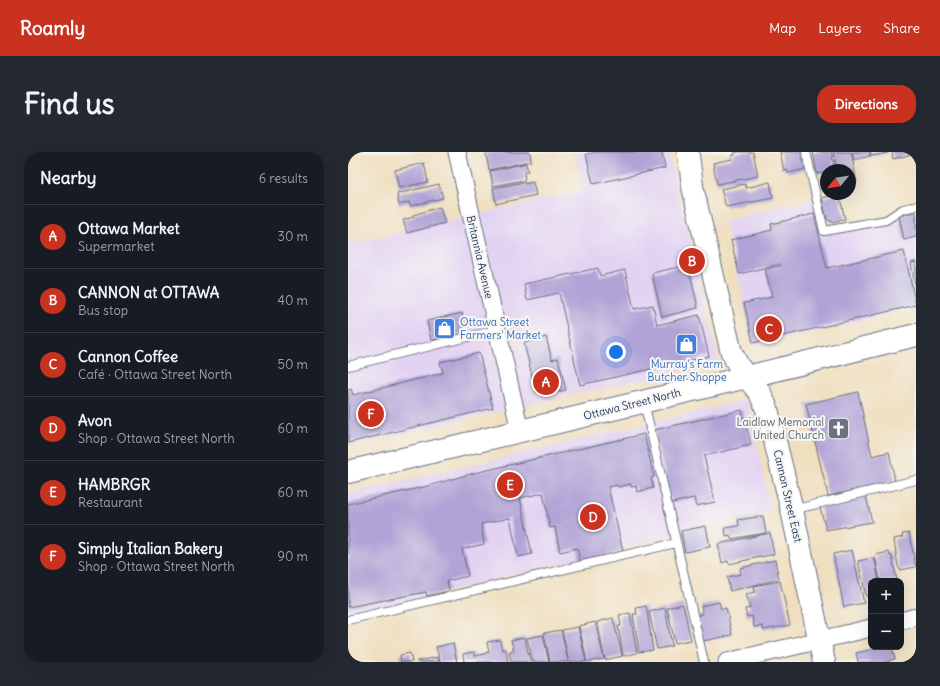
<!DOCTYPE html>
<meta charset="utf-8">
<style>
:root{--surface:#171b24;--page:#242831;--text:#f1f3f6;--muted:#9ea1a6;--line:#363941;--accent:#c8321e}
body{margin:0;font-family:Delius,sans-serif;background:var(--page);color:var(--text)}
.controls{position:absolute;right:12px;bottom:12px;display:grid;overflow:hidden;border-radius:8px;box-shadow:0 4px 16px #0002}
.controls button{width:36px;height:36px;display:grid;place-items:center;padding:0;border:0;border-bottom:1px solid var(--line);background:var(--surface);color:var(--text);font:20px sans-serif}
.compass{position:absolute;left:472px;top:12px;width:36px;height:36px;border-radius:50%;background:var(--surface);box-shadow:0 4px 16px #0002;rotate:240deg}
.you{position:absolute;left:268px;top:200px;width:14px;height:14px;margin:-10px;border:3px solid #fff;border-radius:50%;background:#1a73e8;box-shadow:0 0 0 6px #1a73e833}
.badge{display:grid;place-items:center;width:26px;height:26px;border-radius:50%;background:var(--accent);color:#fff;font-size:13px;font-weight:700}
.pin{position:absolute;translate:-50% -50%;border:2px solid #fff;box-shadow:0 1px 4px #0006}
.list{margin:0;padding:0;list-style:none}
h2{display:flex;justify-content:space-between;align-items:center;height:52px;margin:0;padding:0 16px;font-size:17px}
h2 small{font-size:13px;font-weight:400;color:var(--muted)}
.list li{display:grid;grid-template-columns:26px 1fr auto;gap:12px;align-items:center;box-sizing:border-box;height:64px;padding:0 16px;border-top:1px solid var(--line)}
.list b{display:block;font-size:15px;white-space:nowrap}
.list p{margin:0;font-size:13px;white-space:nowrap;color:var(--muted)}
.list em{font-size:13px;font-style:normal;color:var(--muted)}
.map{position:relative;flex:none;width:568px;height:510px;overflow:hidden;border-radius:16px}
header{display:flex;align-items:center;gap:24px;box-sizing:border-box;height:56px;padding:0 20px;background:var(--accent);color:#fff}
header strong{font-size:19px}
nav{display:flex;gap:22px;margin-inline-start:auto;font-size:14px}
.intro{display:flex;align-items:center;justify-content:space-between;box-sizing:border-box;height:96px;padding:0 24px}
h1{margin:0;font-size:28px}
.button{padding:10px 18px;border-radius:16px;background:var(--accent);color:#fff;font-size:14px;font-weight:700}
main{display:flex;gap:24px;padding:0 24px}
aside{flex:1;background:var(--surface);border-radius:16px;box-shadow:0 4px 16px #0002}
.map>svg:first-child{display:block}
</style>
<header>
<strong>Roamly</strong>
<nav><a>Map</a><a>Layers</a><a>Share</a></nav>
</header>
<div class="intro"><h1>Find us</h1><a class="button">Directions</a></div>
<main>
<aside>
<h2>Nearby<small>6 results</small></h2>
<ul class="list">
<li><span class="badge">A</span><div><b>Ottawa Market</b><p>Supermarket</p></div><em>30 m</em></li>
<li><span class="badge">B</span><div><b>CANNON at OTTAWA</b><p>Bus stop</p></div><em>40 m</em></li>
<li><span class="badge">C</span><div><b>Cannon Coffee</b><p>Café · Ottawa Street North</p></div><em>50 m</em></li>
<li><span class="badge">D</span><div><b>Avon</b><p>Shop · Ottawa Street North</p></div><em>60 m</em></li>
<li><span class="badge">E</span><div><b>HAMBRGR</b><p>Restaurant</p></div><em>60 m</em></li>
<li><span class="badge">F</span><div><b>Simply Italian Bakery</b><p>Shop · Ottawa Street North</p></div><em>90 m</em></li>
</ul>
</aside>
<div class="map">
<svg width="568" height="510" viewBox="0 0 568 510">
<rect width="100%" height="100%" fill="#f6f6f2"/>
<filter id="ink" filterUnits="userSpaceOnUse"><feTurbulence type="fractalNoise" baseFrequency=".025" numOctaves="2"/><feDisplacementMap in="SourceGraphic" scale="8" xChannelSelector="R" yChannelSelector="G"/><feConvolveMatrix kernelMatrix="1 2 1 2 8 2 1 2 1" color-interpolation-filters="sRGB"/></filter>
<filter id="wash" filterUnits="userSpaceOnUse"><feTurbulence type="fractalNoise" baseFrequency=".012" numOctaves="4" result="noise"/><feDisplacementMap in="SourceGraphic" scale="16" xChannelSelector="R" yChannelSelector="G"/><feGaussianBlur stdDeviation="0.9" result="paint"/><feColorMatrix in="noise" values="0 0 0 0 0 0 0 0 0 0 0 0 0 0 0 0 0 1.4 0 .05"/><feComposite in="paint" operator="in"/></filter>
<g filter="url(#wash)">
<rect width="100%" height="100%" fill="#f0dfbf"/>
<!-- built -->
<path fill="#e3d3f2" d="M 227,0 L 320,0 L 371,210 L 0,294 L 0,92 L 235,38 Z
M 467,46 L 476,83 L 568,59 L 568,155 L 407,194 L 376,69 Z
M 399,248 L 423,359 L 0,464 L 0,342 Z"/>
<g id="blocks">
<!-- building -->
<path fill="#b1a3d6" d="M 148,0 L 182,0 L 183,9 L 141,18 L 138,2 Z
M 249,0 L 314,0 L 317,16 L 245,32 L 238,2 Z
M 391,0 L 405,0 L 410,24 L 369,32 L 365,11 L 384,7 L 383,4 L 387,3 L 386,1 Z
M 432,0 L 454,0 L 458,17 L 440,21 L 439,18 L 436,19 Z
M 465,0 L 483,0 L 487,18 L 478,18 L 478,20 L 469,22 Z
M 485,0 L 503,0 L 509,31 L 502,33 L 502,18 L 489,18 Z
M 504,0 L 521,0 L 522,4 L 506,8 Z
M 522,0 L 540,0 L 540,1 L 523,4 Z
M 544,0 L 560,0 L 561,3 L 545,7 Z
M 76,11 L 80,30 L 51,36 L 47,18 Z
M 178,11 L 180,20 L 176,20 L 177,28 L 145,34 L 142,19 Z
M 176,30 L 177,32 L 185,30 L 188,43 L 148,52 L 145,36 Z
M 422,30 L 425,46 L 378,55 L 373,37 L 397,32 L 398,36 Z
M 91,32 L 95,46 L 62,54 L 61,50 L 51,53 L 49,42 Z
M 491,42 L 497,67 L 484,70 L 479,67 L 474,46 Z
M 92,55 L 97,71 L 59,81 L 55,68 L 66,65 L 65,63 Z
M 568,60 L 568,85 L 556,88 L 551,64 Z
M 466,62 L 479,116 L 556,99 L 568,153 L 405,191 L 396,151 L 424,145 L 417,117 L 433,114 L 432,112 L 391,122 L 383,88 L 424,78 L 423,72 Z
M 568,110 L 568,132 L 567,132 L 563,111 Z
M 340,113 L 350,156 L 314,165 L 304,121 Z
M 250,116 L 252,124 L 277,118 L 286,157 L 305,153 L 309,173 L 351,163 L 361,204 L 232,233 L 211,141 L 179,148 L 176,132 Z
M 114,161 L 118,181 L 83,188 L 79,169 Z
M 198,185 L 204,208 L 210,206 L 218,238 L 196,243 L 195,238 L 188,240 L 176,191 Z
M 131,201 L 145,256 L 0,291 L 0,238 L 3,237 L 5,243 L 95,221 L 92,210 Z
M 510,240 L 524,304 L 541,300 L 547,329 L 480,344 L 458,252 Z
M 394,258 L 403,293 L 356,304 L 367,350 L 348,354 L 346,346 L 324,351 L 306,278 Z
M 296,282 L 306,325 L 303,326 L 305,336 L 289,340 L 288,334 L 283,335 L 283,332 L 270,335 L 269,333 L 260,335 L 275,399 L 232,409 L 229,396 L 212,400 L 207,375 L 202,376 L 195,341 L 172,346 L 184,402 L 170,405 L 162,366 L 133,372 L 136,392 L 114,397 L 120,424 L 99,429 L 101,439 L 79,444 L 78,440 L 0,455 L 0,352 L 80,334 L 122,322 Z
M 518,344 L 524,370 L 478,378 L 472,355 Z
M 415,364 L 418,381 L 383,387 L 382,383 L 378,384 L 377,376 L 391,374 L 390,368 Z
M 358,374 L 362,395 L 337,400 L 333,379 Z
M 422,381 L 426,402 L 381,412 L 380,409 L 374,411 L 370,392 Z
M 561,381 L 568,415 L 552,418 L 550,414 L 546,387 L 555,385 L 554,382 Z
M 504,398 L 516,451 L 496,455 L 485,402 Z
M 541,400 L 542,404 L 544,404 L 549,429 L 532,429 L 527,403 Z
M 524,406 L 527,409 L 531,429 L 523,429 L 523,447 L 521,448 L 520,444 L 518,444 L 510,409 Z
M 427,408 L 431,427 L 382,439 L 379,425 L 393,422 L 392,416 Z
M 432,429 L 442,473 L 415,478 L 415,474 L 406,475 L 404,464 L 399,465 L 397,457 L 402,456 L 398,442 L 407,440 L 406,434 Z
M 371,450 L 373,457 L 378,456 L 384,483 L 355,489 L 350,463 L 355,462 L 353,454 Z
M 335,452 L 343,488 L 327,491 L 319,456 Z
M 298,454 L 305,498 L 291,500 L 285,462 L 289,462 L 288,456 Z
M 317,456 L 324,494 L 309,497 L 301,460 Z
M 282,461 L 289,501 L 275,504 L 270,474 L 273,474 L 271,463 Z
M 265,466 L 274,504 L 257,508 L 249,470 Z
M 247,470 L 256,507 L 239,510 L 231,474 Z
M 230,475 L 238,510 L 221,510 L 214,478 Z
M 213,478 L 220,510 L 202,510 L 196,481 Z
M 195,483 L 201,510 L 185,510 L 179,486 Z
M 177,485 L 182,510 L 163,510 L 161,500 L 166,499 L 163,488 Z
M 152,488 L 154,498 L 158,497 L 160,510 L 116,510 L 115,502 L 126,500 L 127,504 L 137,502 L 137,501 L 141,500 L 139,490 Z
M 105,491 L 109,510 L 92,510 L 88,495 Z
M 534,495 L 544,495 L 547,507 L 540,509 L 541,510 L 510,510 L 508,501 Z
M 62,501 L 64,510 L 53,510 L 52,503 Z
M 90,505 L 91,510 L 69,510 L 69,509 Z"/>
</g>
</g>
<g filter="url(#ink)">
<use href="#blocks" fill-opacity="0" stroke="#666d80" stroke-width="1"/>
<g fill="none" stroke-linecap="round" stroke-linejoin="round">
<defs>
<path id="service" d="M 458,0 L 476,79 L 538,68 L 555,57 L 568,54
M 0,214 L 149,178
M 296,250 L 356,510
M 444,358 L 568,328
M 0,468 L 328,391"/>
<path id="minor" d="M 109,0 L 172,279
M 553,469 L 568,465
M 379,510 L 523,476"/>
<path id="tertiary" d="M 340,0 L 345,37 L 383,199 L 390,213 L 399,225"/>
<path id="secondary" d="M 399,225 L 412,241 L 419,257 L 444,358 L 476,510
M 0,320 L 399,225 L 568,183"/>
</defs>
<!-- service casing -->
<use href="#service" stroke="#666d80" stroke-width="10"/>
<!-- minor casing -->
<use href="#minor" stroke="#666d80" stroke-width="19"/>
<!-- tertiary casing -->
<use href="#tertiary" stroke="#666d80" stroke-width="23"/>
<!-- secondary casing -->
<use href="#secondary" stroke="#666d80" stroke-width="24"/>
<!-- service -->
<use href="#service" stroke="#fff" stroke-width="8"/>
<!-- minor -->
<use href="#minor" stroke="#fff" stroke-width="17"/>
<!-- tertiary -->
<use href="#tertiary" stroke="#fff" stroke-width="21"/>
<!-- secondary -->
<use href="#secondary" stroke="#fff" stroke-width="22"/>
</g>
</g>
<!-- icons -->
<defs>
<symbol id="shop-square" viewBox="-11 -11 22 22"><rect x="-9" y="-9" width="18" height="18" rx="4" fill="#3f7fe0" stroke="#f6f6f2"/><path d="M-5-2.5h2.3a2.7 3.5 0 0 1 5.4 0H5L5.5 6h-11ZM-1.5-2.5h3a1.5 2.3 0 0 0-3 0Z" fill="#fff"/></symbol>
<symbol id="church-square" viewBox="-11 -11 22 22"><rect x="-9" y="-9" width="18" height="18" rx="4" fill="#6b7280" stroke="#f6f6f2"/><path d="M-1.2-6h2.4v3.5h3.3v2.4h-3.3V6h-2.4V-.1h-3.3v-2.4h3.3Z" fill="#fff"/></symbol>
</defs>
<g fill-rule="evenodd">
<use href="#shop-square" x="84" y="164" width="25" height="25"/>
<use href="#shop-square" x="326" y="180" width="25" height="25"/>
<use href="#church-square" x="478" y="264" width="25" height="25"/>
</g>
<g text-anchor="middle" dominant-baseline="central" stroke-width="4" stroke-linejoin="round" paint-order="stroke">
<!-- street labels -->
<g font-size="11" fill="#1b2f5e" stroke="#f6f6f2">
<text transform="translate(132 105) rotate(77)">Britannia Avenue</text>
<text transform="translate(284 252) rotate(-14)">Ottawa Street North</text>
<text transform="translate(440 344) rotate(77)">Cannon Street East</text>
</g>
<!-- shop labels -->
<g font-size="11" fill="#366cbe" stroke="#f6f6f2" text-anchor="start">
<text x="112" y="170">Ottawa Street<tspan x="112" dy="13">Farmers' Market</tspan></text>
<text x="339" y="212" text-anchor="middle">Murray's Farm<tspan x="339" dy="13">Butcher Shoppe</tspan></text>
</g>
<!-- worship labels -->
<g font-size="11" fill="#5b616d" stroke="#f6f6f2" text-anchor="end">
<text x="476" y="270">Laidlaw Memorial<tspan x="476" dy="13">United Church</tspan></text>
</g>
</g>
</svg>
<div class="controls">
<button>+</button>
<button>−</button>
</div>
<svg class="compass" viewBox="-18 -18 36 36"><path d="M0-13l5 13h-10z" fill="#e53935"/><path d="M0 13l5-13h-10z" fill="#9ea1a6"/></svg>
<div class="you"></div>
<div class="pin badge" style="left:198px;top:230px">A</div>
<div class="pin badge" style="left:344px;top:109px">B</div>
<div class="pin badge" style="left:421px;top:177px">C</div>
<div class="pin badge" style="left:245px;top:365px">D</div>
<div class="pin badge" style="left:162px;top:333px">E</div>
<div class="pin badge" style="left:23px;top:262px">F</div>
</div>
</main>
